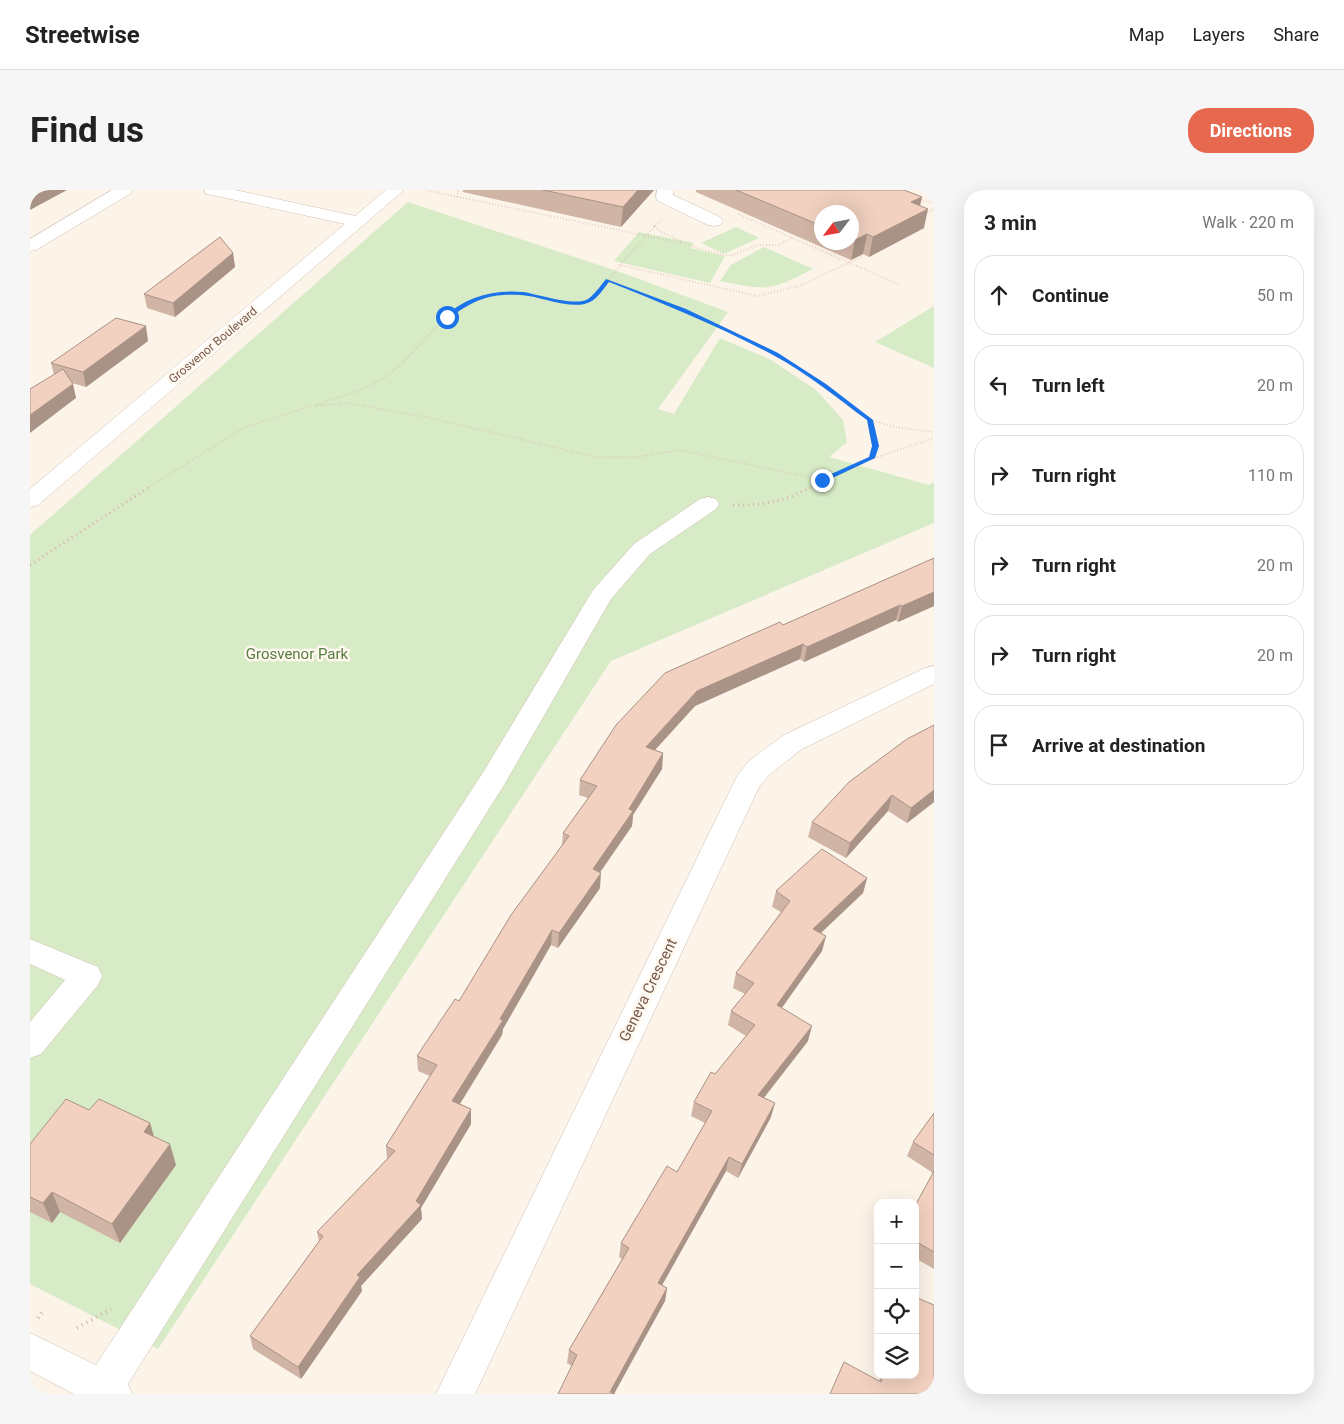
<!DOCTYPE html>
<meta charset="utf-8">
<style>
:root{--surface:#fff;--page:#f6f6f6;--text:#222;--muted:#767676;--line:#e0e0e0;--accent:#e5684f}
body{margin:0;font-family:Roboto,sans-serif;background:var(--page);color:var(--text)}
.controls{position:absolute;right:15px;bottom:15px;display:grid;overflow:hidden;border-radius:10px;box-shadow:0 5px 20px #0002}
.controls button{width:45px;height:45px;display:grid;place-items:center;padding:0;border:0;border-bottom:1px solid var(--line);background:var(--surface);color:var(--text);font:25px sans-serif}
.compass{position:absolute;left:784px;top:15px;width:45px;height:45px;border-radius:50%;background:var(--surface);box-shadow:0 5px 20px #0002;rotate:238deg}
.stop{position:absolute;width:15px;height:15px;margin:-11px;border:4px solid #1a73e8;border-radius:50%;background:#fff}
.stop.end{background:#1a73e8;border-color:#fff;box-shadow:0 1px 5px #0008}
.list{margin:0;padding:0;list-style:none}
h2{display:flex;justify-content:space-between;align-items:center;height:65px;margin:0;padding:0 20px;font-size:21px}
h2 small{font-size:16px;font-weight:400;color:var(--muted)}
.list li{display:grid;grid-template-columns:32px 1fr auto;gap:15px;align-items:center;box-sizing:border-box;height:80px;margin:0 10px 10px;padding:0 10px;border:1px solid var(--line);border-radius:20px}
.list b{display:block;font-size:19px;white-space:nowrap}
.list em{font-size:16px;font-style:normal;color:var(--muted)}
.icon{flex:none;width:28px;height:28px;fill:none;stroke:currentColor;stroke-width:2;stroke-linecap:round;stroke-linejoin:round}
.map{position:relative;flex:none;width:904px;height:1204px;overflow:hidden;border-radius:20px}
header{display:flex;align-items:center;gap:30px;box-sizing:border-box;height:70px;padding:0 25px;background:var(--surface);border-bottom:1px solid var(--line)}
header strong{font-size:24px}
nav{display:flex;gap:28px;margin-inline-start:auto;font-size:18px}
.intro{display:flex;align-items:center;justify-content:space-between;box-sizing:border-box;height:120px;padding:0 30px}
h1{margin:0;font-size:35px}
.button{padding:12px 22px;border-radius:20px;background:var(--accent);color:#fff;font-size:18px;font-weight:700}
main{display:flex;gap:30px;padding:0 30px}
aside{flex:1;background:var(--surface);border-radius:20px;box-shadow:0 5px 20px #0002}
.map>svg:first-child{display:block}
</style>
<header>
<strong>Streetwise</strong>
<nav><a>Map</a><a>Layers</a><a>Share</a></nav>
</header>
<div class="intro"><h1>Find us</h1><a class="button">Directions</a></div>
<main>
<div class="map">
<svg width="904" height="1204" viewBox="0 0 904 1204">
<rect width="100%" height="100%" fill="#fcf4e9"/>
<!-- green -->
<path fill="#d7ebc6" d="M 378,12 L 593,83 L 698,122 L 628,219 L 644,224 L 690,148 L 741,170 L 786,200 L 813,230 L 817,252 L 799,267 L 899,295 L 904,292 L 904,333 L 581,471 L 128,1159 L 0,1094 L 0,345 Z
M 706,37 L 729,48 L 694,64 L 671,53 Z
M 609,42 L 664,53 L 660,58 L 695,66 L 680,93 L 584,71 Z
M 734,57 L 783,79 C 740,101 739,101 690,91 L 701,75 Z
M 904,116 L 904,178 L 845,152 Z"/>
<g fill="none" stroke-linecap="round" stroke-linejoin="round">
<defs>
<path id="minor" d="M 82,0 L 102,0 L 100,4 L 6,60 L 0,61 L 0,49 Z
M 174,0 L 205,0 L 325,26 L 356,0 L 374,0 L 8,315 L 0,317 L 0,299 L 315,34 L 182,5 L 176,4 Z
M 627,0 L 643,0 L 643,5 L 690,27 L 693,31 L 690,35 L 684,36 L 678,35 L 628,11 L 626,7 Z
M 678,307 L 686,309 L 689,314 L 686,319 L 620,364 L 581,409 L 474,595 L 98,1194 L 102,1204 L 44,1204 L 0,1181 L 0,1143 L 66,1175 L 454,581 L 563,400 L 604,354 L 670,309 Z
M 904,476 L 904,494 L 772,559 L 739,585 L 729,597 L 445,1204 L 406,1204 L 707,586 L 719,571 L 754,545 L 895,478 Z
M 0,749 L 68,777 L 72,786 L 68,795 L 11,864 L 0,868 L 0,832 L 35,790 L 0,774 Z"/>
</defs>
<!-- minor casing -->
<use href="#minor" stroke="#d1bdb0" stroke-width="1"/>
<!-- path-far2 -->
<path stroke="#d7b4a3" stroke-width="2" stroke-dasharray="0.5 2.5" stroke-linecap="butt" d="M 395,0 L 651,53
M 427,7 L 428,0
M 887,11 L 904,12
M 708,24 L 870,95
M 895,24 L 904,19
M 632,30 L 625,36 L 631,42 L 666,58 L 694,65 L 702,65 L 729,55 L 749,55 L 762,48
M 590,75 L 625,36
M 578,90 C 635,112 693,134 746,164 C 779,183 810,207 840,230 L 845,255 L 842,268
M 286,215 C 311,206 338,200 359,184 C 391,160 410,122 448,108 C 462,103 478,102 493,104 C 513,106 546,123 563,107 C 574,99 582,85 590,75 L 727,106 L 769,96 L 833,66
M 840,230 L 865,237 L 904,242
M 119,297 L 215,237 L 281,216 L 317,213 L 396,227 L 566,267 L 606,267 L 650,260 L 792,290
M 782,297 L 839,270 L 904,248"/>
<!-- path-far1 -->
<path stroke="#d7b4a3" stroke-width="3" stroke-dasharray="1 4" stroke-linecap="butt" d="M 703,315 C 740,315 751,312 784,296
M 0,375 L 121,296"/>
<!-- path -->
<path stroke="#d7b4a3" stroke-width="4" stroke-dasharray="1 4.5" stroke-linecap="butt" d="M 8,1128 L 13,1121
M 47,1138 L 81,1119"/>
<!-- minor -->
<use href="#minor" fill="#fff" fill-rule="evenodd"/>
</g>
<!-- wall -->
<path fill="#d0b4a5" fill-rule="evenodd" d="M 433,0 L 624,0 L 591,37 L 433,2 Z
M 666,0 L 874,0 L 892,7 L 890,15 L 894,38 L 839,67 L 833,64 L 821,70 L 666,2 ZM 792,22 L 822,22 L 822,52 L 792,52 Z
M 203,63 L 205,77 L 145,127 L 117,118 L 114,104 Z
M 118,151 L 56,197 L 42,193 L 46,208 L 24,185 L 21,173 Z
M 904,368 L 904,416 L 868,432 L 866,430 L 774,472 L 770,469 L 665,516 L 625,560 L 633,563 L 632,579 L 603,625 L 602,636 L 570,682 L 570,698 L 528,758 L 521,755 L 473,839 L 472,845 L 430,914 L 441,919 L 441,934 L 391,1018 L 392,1029 L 331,1096 L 332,1101 L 271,1189 L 223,1159 L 220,1146 L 289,1051 L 287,1042 L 357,969 L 356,956 L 400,886 L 388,881 L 387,866 L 429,811 L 532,655 L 533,643 L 558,608 L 549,605 L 550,590 L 753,435 Z
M 904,535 L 904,612 L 877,633 L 858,621 L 816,668 L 778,647 L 782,632 Z
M 837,688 L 833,703 L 791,743 L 796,746 L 792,761 L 752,818 L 778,851 L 734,908 L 741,927 L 708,988 L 696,981 L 632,1095 L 637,1098 L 635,1111 L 584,1203 L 537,1173 L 539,1160 L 592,1069 L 589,1067 L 591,1053 L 647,982 L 675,933 L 661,926 L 664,912 L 716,846 L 698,835 L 701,821 L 715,804 L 703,798 L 706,783 L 751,722 L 742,717 L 746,701 Z
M 59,920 L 120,933 L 124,947 L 146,975 L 90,1053 L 30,1022 L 22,1033 L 0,1022 L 0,954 Z
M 904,923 L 904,1079 L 885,1068 L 885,1016 L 903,983 L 877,966 L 883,952 Z
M 851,1185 L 885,1185 L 904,1204 L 849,1191 Z"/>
<!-- shaded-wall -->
<path fill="#a99286" d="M 13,0 L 37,0 L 0,20 L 0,7 Z
M 608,0 L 624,0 L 591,37 L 593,17 Z
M 892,7 L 888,24 L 898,19 L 894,38 L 839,67 L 843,47 L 881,12 Z
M 837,44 L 833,64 L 821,70 L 825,50 Z
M 203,63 L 205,77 L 145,127 L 143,113 Z
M 116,136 L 118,151 L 56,197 L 53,182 Z
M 43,194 L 46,208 L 0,243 L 0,225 Z
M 904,402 L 904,416 L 868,432 L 872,416 Z
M 870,415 L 866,430 L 774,472 L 777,457 Z
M 773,454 L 770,469 L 665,516 L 614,572 L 616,557 L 667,501 Z
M 633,563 L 632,579 L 603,625 L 602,636 L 562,694 L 563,679 L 599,619 Z
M 904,600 L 904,612 L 877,633 L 881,618 Z
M 862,605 L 858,621 L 816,668 L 820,653 Z
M 571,683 L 570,698 L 528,758 L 529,743 Z
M 837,688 L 833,703 L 779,754 L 783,739 Z
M 522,740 L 521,755 L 473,839 L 472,845 L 423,925 L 422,911 Z
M 796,746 L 792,761 L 743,830 L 747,815 Z
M 782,836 L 778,851 L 725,919 L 728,905 Z
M 745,913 L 741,927 L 708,988 L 712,974 Z
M 441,919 L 441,934 L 391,1018 L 392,1029 L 331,1096 L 332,1101 L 271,1189 L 268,1177 L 327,1085 L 386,1011 Z
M 120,933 L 126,954 L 114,942 Z
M 140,954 L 146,975 L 90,1053 L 82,1034 Z
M 699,967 L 696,981 L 626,1106 L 628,1093 Z
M 22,1002 L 30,1022 L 22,1033 L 13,1013 Z
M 637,1098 L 635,1111 L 584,1204 L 580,1202 Z"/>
<!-- building -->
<path fill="#f2d1c0" stroke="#a99286" d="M 0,0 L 13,0 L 0,7 Z
M 513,0 L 608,0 L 593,17 Z
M 706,0 L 874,0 L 892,7 L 881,12 L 898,19 L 843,47 L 837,44 L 825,50 L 822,49 L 822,22 L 792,22 L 792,36 Z
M 190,47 L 203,63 L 143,113 L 114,104 Z
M 86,128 L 116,136 L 53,182 L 21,173 Z
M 33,179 L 43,194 L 0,225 L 0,199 Z
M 904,368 L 904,402 L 872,416 L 870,415 L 777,457 L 773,454 L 667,501 L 616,557 L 633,563 L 599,619 L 603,621 L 563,679 L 571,683 L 529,743 L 522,740 L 470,829 L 473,830 L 422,911 L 441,919 L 386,1011 L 391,1015 L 327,1085 L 330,1087 L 268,1177 L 220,1146 L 293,1046 L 287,1042 L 365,961 L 356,956 L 407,875 L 387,866 L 425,809 L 429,811 L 481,725 L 539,646 L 533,643 L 567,596 L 550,590 L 586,535 L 635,483 L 750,432 L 753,435 Z
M 904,535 L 904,600 L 881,618 L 862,605 L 820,653 L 782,632 L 819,592 L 877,549 Z
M 792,659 L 837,688 L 783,739 L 796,746 L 747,815 L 782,836 L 728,905 L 745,913 L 712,974 L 699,967 L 628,1093 L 637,1098 L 580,1202 L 585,1204 L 528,1204 L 547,1165 L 539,1160 L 599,1058 L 591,1053 L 637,976 L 647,982 L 682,921 L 664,912 L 681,882 L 685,884 L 725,835 L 701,821 L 724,793 L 706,783 L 760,711 L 746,701 Z
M 36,909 L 59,920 L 69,909 L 120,933 L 114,942 L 140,954 L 82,1034 L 22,1002 L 13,1013 L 0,1007 L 0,954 Z
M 904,923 L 904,965 L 883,952 Z
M 904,981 L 904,1062 L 885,1051 L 885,1016 Z
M 885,1107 L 904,1115 L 904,1204 L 800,1204 L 814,1172 L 851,1192 L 853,1185 L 885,1185 Z"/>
<!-- route -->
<path fill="#1a73e8" d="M 576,89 L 656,119 L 748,163 L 796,194 L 843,230 L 849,256 L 845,268 L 794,292 L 790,292 L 790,289 L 839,267 L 842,256 L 837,230 C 807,208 777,183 743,165 C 690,137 635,114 579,92 C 574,98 567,109 560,112 C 543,121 510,106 491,105 C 459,103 444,110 419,128 L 414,127 C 435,107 464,99 493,102 C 508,104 545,117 558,109 C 565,104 571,95 576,89 Z"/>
<g text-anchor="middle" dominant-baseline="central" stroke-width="5" stroke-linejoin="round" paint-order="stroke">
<!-- far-street labels -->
<g font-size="12" fill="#77594c" stroke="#fff8ef">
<text transform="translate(183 155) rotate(-40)">Grosvenor Boulevard</text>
</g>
<!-- park labels -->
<g font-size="15" fill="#577d43" stroke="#fff8ef">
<text x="267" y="464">Grosvenor Park</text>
</g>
<!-- street labels -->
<g font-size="15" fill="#77594c" stroke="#fff8ef">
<text transform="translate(618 800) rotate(-64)">Geneva Crescent</text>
</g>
</g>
</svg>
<div class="controls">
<button>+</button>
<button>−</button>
<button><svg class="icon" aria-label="locate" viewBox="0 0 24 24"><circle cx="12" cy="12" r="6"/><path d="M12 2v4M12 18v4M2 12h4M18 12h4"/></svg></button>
<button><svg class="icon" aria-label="layers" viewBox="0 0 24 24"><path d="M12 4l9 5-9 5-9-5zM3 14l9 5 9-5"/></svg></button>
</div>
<svg class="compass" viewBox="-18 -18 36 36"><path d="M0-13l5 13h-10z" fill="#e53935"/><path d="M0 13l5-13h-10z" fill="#767676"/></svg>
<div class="stop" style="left:417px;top:127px"></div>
<div class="stop end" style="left:792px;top:290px"></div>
</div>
<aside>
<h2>3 min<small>Walk · 220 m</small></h2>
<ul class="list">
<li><svg class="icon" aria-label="ahead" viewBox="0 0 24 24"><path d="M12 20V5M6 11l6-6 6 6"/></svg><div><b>Continue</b></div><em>50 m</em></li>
<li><svg class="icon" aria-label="left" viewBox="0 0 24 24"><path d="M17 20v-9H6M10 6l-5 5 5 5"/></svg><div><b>Turn left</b></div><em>20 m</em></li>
<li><svg class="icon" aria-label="right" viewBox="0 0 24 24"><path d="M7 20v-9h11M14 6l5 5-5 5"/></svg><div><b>Turn right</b></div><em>110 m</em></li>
<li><svg class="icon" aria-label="right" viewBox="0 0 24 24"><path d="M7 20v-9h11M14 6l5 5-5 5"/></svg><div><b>Turn right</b></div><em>20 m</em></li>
<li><svg class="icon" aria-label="right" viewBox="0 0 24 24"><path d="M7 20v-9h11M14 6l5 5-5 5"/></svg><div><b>Turn right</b></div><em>20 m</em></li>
<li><svg class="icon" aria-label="arrive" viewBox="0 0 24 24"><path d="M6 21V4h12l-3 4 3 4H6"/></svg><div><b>Arrive at destination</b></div></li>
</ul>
</aside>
</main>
